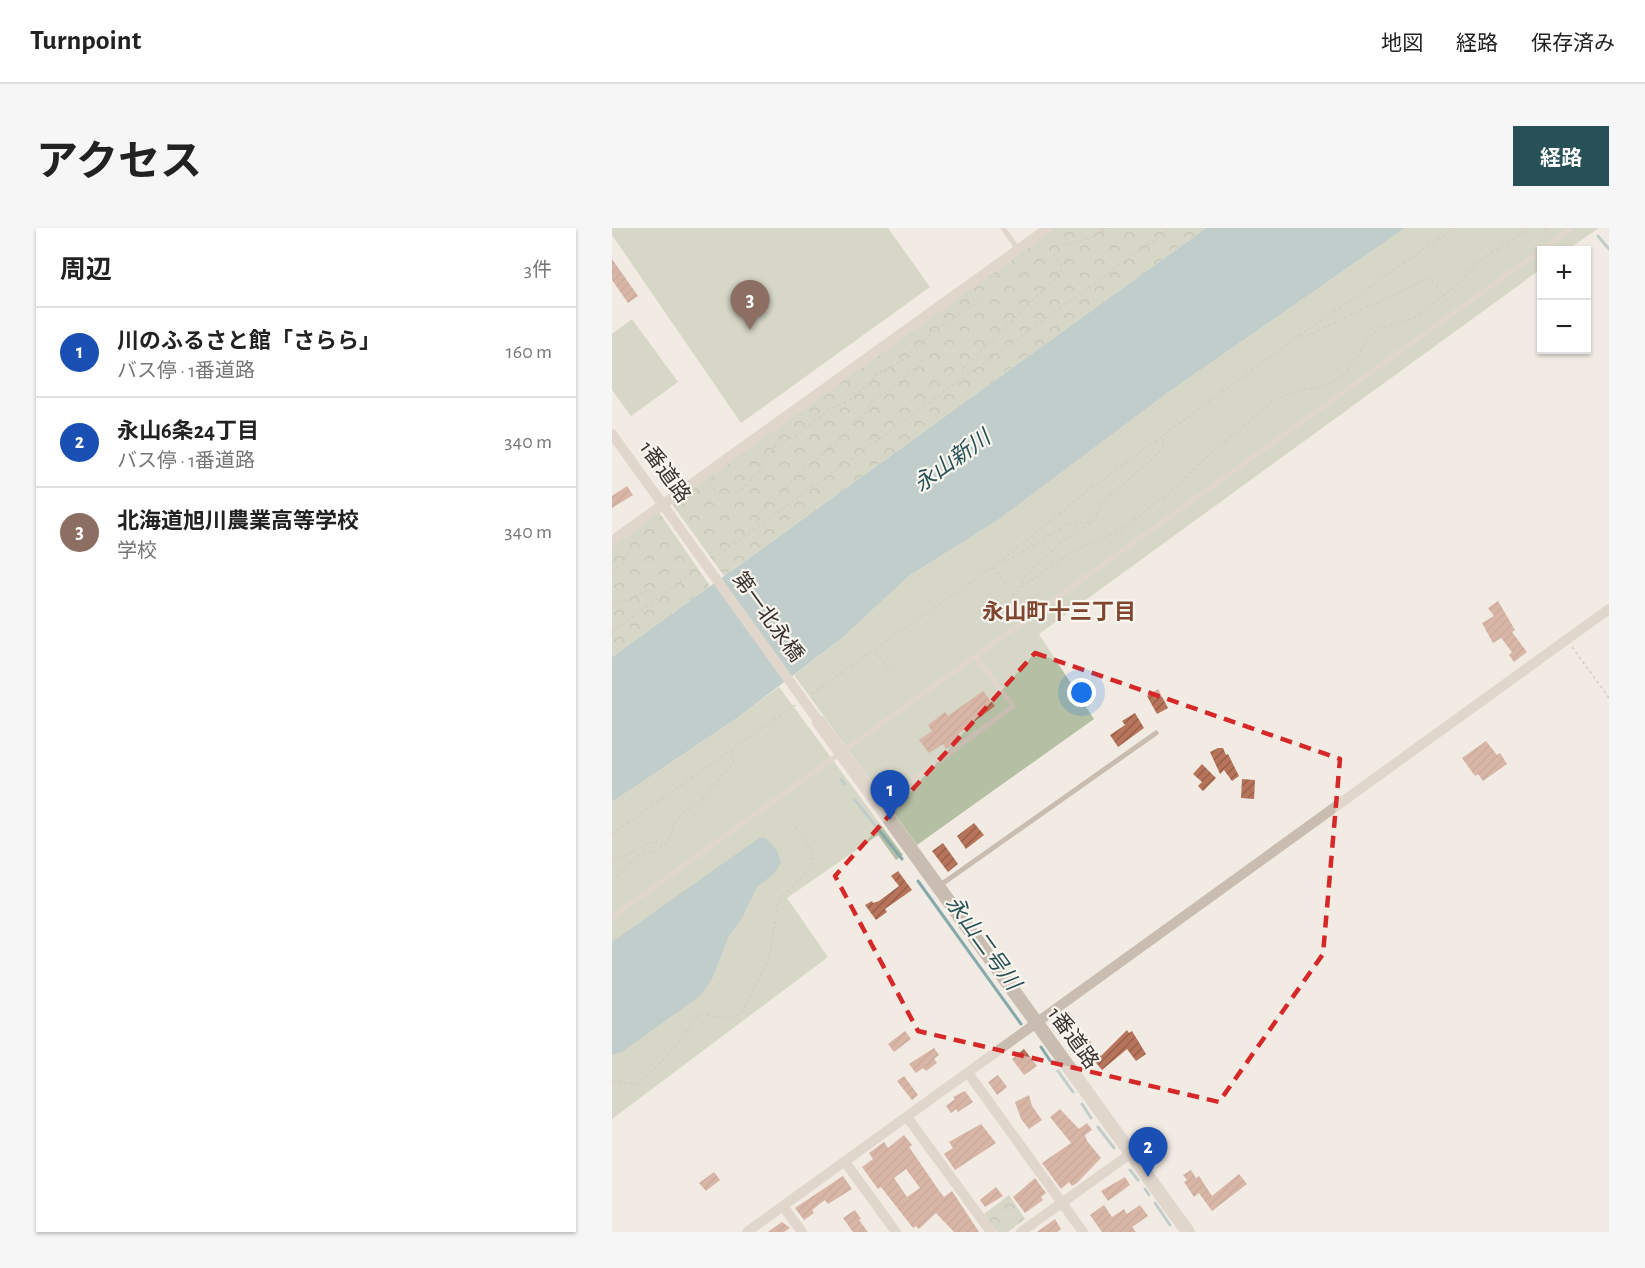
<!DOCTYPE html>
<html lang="ja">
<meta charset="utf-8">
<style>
:root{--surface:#fff;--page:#f6f6f6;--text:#222;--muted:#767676;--line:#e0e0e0;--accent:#275156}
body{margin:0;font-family:"Alegreya Sans","Noto Sans JP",sans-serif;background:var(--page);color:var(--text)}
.controls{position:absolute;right:18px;top:18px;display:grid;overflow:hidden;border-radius:0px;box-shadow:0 2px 4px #0004}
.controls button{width:54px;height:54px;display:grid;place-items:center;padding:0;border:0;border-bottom:2px solid var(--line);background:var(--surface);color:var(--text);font:30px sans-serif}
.you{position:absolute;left:470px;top:465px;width:21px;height:21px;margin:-15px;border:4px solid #fff;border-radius:50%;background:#1a73e8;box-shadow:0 0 0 9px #1a73e833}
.badge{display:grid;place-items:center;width:39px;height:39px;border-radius:50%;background:var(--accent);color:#fff;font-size:20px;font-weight:700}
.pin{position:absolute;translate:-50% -50px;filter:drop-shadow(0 2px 3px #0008)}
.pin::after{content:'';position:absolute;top:32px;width:21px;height:18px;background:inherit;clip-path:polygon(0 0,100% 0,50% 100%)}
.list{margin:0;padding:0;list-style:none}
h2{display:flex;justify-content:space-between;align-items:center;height:78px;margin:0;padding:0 24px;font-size:26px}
h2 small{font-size:20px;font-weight:400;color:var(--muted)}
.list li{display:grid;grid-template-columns:39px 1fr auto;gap:18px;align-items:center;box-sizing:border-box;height:90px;padding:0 24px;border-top:2px solid var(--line)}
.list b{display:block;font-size:22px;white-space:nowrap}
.list p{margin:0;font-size:20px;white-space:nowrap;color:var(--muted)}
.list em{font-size:20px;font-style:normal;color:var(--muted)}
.map{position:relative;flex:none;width:997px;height:1004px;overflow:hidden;border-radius:0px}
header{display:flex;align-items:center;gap:36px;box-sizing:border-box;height:84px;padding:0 30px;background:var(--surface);border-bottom:2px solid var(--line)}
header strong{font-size:28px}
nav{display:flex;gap:33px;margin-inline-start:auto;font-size:21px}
.intro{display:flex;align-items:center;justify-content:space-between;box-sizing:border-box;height:144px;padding:0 36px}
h1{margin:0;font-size:42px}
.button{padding:15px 27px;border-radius:0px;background:var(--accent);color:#fff;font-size:21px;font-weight:700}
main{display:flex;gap:36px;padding:0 36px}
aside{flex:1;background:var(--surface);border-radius:0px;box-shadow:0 2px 4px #0004}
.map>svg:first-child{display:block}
</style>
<header>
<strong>Turnpoint</strong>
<nav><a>地図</a><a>経路</a><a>保存済み</a></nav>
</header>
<div class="intro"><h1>アクセス</h1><a class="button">経路</a></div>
<main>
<aside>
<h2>周辺<small>3件</small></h2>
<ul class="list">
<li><span class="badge" style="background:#1a4fb4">1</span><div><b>川のふるさと館「さらら」</b><p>バス停 · 1番道路</p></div><em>160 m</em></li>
<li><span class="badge" style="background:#1a4fb4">2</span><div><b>永山6条24丁目</b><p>バス停 · 1番道路</p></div><em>340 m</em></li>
<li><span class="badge" style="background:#8d6e63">3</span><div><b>北海道旭川農業高等学校</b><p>学校</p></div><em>340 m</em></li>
</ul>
</aside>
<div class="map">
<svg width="997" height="1004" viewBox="0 0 997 1004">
<defs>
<pattern id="forest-crowns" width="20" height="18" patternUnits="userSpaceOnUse" patternTransform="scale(1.5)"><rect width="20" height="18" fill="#b5bfa4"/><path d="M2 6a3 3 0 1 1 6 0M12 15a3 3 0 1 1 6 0" fill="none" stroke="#949c86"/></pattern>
<pattern id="building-hatch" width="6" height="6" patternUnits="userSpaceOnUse" patternTransform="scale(1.5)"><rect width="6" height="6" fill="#b8745a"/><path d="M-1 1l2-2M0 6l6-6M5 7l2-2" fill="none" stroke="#97604b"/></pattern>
</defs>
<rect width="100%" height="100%" fill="#f2ebe3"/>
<!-- grass -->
<path fill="#b5bfa4" d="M 0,0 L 276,0 L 318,59 L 129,195 L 0,7 Z
M 793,0 L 987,0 L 955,22 L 930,22 L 929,41 L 427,406 L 482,491 L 305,617 L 182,447 L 230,410 L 297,348 L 386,292 L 558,163 Z
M 20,91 L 66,154 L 19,188 L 0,162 L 0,106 Z
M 167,459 L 291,627 L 284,632 L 266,607 L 175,670 L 216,729 L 0,891 L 0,574 L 125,490 Z"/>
<!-- forest -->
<path fill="url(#forest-crowns)" d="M 442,0 L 594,0 L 112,348 L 57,272 Z
M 45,281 L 98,358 L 0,429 L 0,313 Z
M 397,967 L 413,991 L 396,1004 L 385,1004 L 372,986 Z"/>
<!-- water -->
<path fill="#85a9ac" d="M 594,0 L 793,0 L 558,163 L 386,292 L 297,348 L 230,410 L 125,490 L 0,574 L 0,429 Z
M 147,610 L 154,610 L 165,622 L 169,634 L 163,645 L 145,659 L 131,688 L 117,708 L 100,751 L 88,768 L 10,824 L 0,827 L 0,714 Z"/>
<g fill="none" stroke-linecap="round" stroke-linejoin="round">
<!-- stream -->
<path stroke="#85a9ac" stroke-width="3" d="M 986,8 L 997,21
M 229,551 L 233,556
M 243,572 L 290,631
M 306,653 L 409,796
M 429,819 L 439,834
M 446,843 L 461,864
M 470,876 L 479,890
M 486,899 L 502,920
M 518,942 L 526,952
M 533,961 L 537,967
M 543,975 L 558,997"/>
</g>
<!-- building -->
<path fill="url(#building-hatch)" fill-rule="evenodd" d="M 0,31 L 26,68 L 16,75 L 0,52 Z
M 15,258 L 21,267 L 0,280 L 0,268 Z
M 886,373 L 903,402 L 900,404 L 915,424 L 902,434 L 897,427 L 900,424 L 889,410 L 881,415 L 870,395 L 882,388 L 876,380 Z
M 546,461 L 556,480 L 545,486 L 535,468 Z
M 371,463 L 383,478 L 346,506 L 349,511 L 334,521 L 331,516 L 317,525 L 307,512 L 320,503 L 316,497 L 333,484 L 336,488 Z
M 523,485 L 532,500 L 506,519 L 498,507 L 513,497 L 510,493 Z
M 874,513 L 885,527 L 888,525 L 895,536 L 871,553 L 866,546 L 863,548 L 850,530 Z
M 606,520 L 611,520 L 614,527 L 616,526 L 627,548 L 620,553 L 612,542 L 608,546 L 598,524 Z
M 590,536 L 604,550 L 591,563 L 586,558 L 590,554 L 581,546 Z
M 630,551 L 643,552 L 642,571 L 629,570 Z
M 362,595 L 372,607 L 354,621 L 345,608 Z
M 331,615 L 346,636 L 336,644 L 320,623 Z
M 286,643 L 300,662 L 273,681 L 275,684 L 264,692 L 253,677 L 260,673 L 261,675 L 267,673 L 287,658 L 279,648 Z
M 456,783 L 463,792 L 452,800 L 446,791 Z
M 515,802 L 517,805 L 520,803 L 534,826 L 524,833 L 515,821 L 490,842 L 465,812 L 473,806 L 489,828 Z
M 293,803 L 299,811 L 282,824 L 276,816 Z
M 322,820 L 327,827 L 322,831 L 325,835 L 314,843 L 311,840 L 304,845 L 297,836 Z
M 412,821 L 425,838 L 412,847 L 400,831 Z
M 386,847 L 395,859 L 385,867 L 376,854 Z
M 292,848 L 306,867 L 300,872 L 285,853 Z
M 353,863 L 361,874 L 346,884 L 344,881 L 339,885 L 334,878 L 343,871 L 341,869 Z
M 417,867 L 420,878 L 430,892 L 417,901 L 409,891 L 403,874 Z
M 448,881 L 467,901 L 475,895 L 480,902 L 473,907 L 475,913 L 489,930 L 465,955 L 460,958 L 457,954 L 449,961 L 430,935 L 459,915 L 438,889 Z
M 369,896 L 384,915 L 343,942 L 332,926 L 341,920 L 337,914 Z
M 292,907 L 300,917 L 297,919 L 328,964 L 332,969 L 340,963 L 367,1004 L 342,1004 L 324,985 L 307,1001 L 304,998 L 301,1000 L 269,959 L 266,961 L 250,939 L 261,931 L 257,925 L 272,914 L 276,920 ZM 294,941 L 308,960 L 295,969 L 282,950 Z
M 579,942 L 584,950 L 587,948 L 600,968 L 627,946 L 635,956 L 600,983 L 587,965 L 582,969 L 572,954 L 575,952 L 571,947 Z
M 102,944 L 108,952 L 94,963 L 87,955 Z
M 231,948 L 240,961 L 216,976 L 213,972 L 200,982 L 202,985 L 192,992 L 183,980 Z
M 513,949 L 518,957 L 496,973 L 489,963 Z
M 423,950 L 434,965 L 429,969 L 431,972 L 413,985 L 401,969 Z
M 384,959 L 391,968 L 373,979 L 368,972 Z
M 492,977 L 500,989 L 512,981 L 515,986 L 528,977 L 536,988 L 520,999 L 524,1004 L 490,1004 L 478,987 Z
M 243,982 L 249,991 L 247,992 L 256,1004 L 241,1004 L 231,990 Z
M 443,991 L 449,1001 L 445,1004 L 425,1004 Z
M 170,994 L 178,1000 L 172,1004 L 156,1004 Z"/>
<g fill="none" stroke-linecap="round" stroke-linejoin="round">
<!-- path -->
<path stroke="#b4a69a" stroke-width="1.5" stroke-dasharray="3 3" stroke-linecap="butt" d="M 933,0 L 938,7
M 444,18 L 476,11 L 496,0
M 688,108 L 694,108 L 815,51 L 824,56 L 837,77
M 351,146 L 350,141 L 449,45 L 449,37 L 441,24
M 97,256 L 107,265 L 123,265 L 130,261 L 144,247 L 165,216 L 186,207 L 216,182 L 237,173 L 265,146 L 290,132 L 321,104 L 368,73
M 147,300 L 144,294 L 146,286 L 168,267 L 184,246 L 198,238 L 227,211 L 253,185 L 262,170 L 282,159 L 312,131
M 102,330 L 559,0
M 389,333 L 393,334 L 456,296 L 481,294
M 381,339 L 397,359
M 0,344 L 12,334 L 19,321 L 17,314
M 407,360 L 416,345 L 454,310 L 481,294 L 490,274 L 537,234 L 550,220 L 552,211
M 402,374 L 401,368 L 407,361 L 461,323 L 508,303 L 564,259 L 591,232 L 660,174 L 684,163 L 709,159 L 724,152 L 736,143 L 757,110 L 767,100 L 802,90 L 845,57 L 867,33 L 917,0
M 0,378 L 37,362 L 47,370
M 0,404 L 86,341
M 960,419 L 997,470
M 263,423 L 279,444
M 199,466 L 389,333 L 478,261 L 670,120 L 842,0
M 0,606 L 183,477
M 0,634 L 36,615 L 45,614 L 49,618
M 0,653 L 24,628 L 47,621 L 55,614 L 61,598 L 70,586 L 91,571 L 122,534 L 120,522
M 0,853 L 24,856 L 29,853 L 56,827 L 87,786 L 115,790 L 130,784 L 157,730 L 167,671 L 189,651 L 201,633 L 201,624 L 183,598"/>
<!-- service -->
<path stroke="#c9bcb0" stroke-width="5" d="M 391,0 L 406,21
M 269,576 L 401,478 L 363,428
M 327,658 L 544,505
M 0,689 L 960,0"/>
<!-- minor -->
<path stroke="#c9bcb0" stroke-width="10" d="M 0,206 L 207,494
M 0,313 L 436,0
M 356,845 L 471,1004
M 295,889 L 379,1004
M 233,934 L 284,1004
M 171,978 L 190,1004
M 135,1004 L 997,381
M 409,1004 L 518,926"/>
<!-- tertiary -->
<path stroke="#c9bcb0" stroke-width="14" d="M 207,494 L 576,1004"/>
</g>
<!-- marked area -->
<path d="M0 0H997V1004H0ZM 423,425 L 728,531 L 711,726 L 607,874 L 306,803 L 223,648 Z" fill="#f2ebe3" fill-opacity=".55" fill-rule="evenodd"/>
<path fill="none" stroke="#d62828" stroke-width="4.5" stroke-dasharray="12 8" stroke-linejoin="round" d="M 423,425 L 728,531 L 711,726 L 607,874 L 306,803 L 223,648 Z"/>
<g text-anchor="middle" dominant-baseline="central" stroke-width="4.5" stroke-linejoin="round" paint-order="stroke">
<!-- street labels -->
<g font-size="21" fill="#39312d" stroke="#f9f5ef">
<text transform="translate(53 244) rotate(54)">1番道路</text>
<text transform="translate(156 389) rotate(54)">第一北永橋</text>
<text transform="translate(461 810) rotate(54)">1番道路</text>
</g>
<!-- water labels -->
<g font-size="22" font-style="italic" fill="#275156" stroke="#f9f5ef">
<text transform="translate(340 233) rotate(-36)">永山新川</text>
<text transform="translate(371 715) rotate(54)">永山二号川</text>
</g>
<!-- neighbourhood labels -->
<g font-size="22" font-weight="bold" fill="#7f452f" stroke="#f9f5ef">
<text x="447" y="384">永山町十三丁目</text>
</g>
</g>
</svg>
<div class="controls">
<button>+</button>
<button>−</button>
</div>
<div class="you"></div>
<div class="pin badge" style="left:278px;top:592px;background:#1a4fb4">1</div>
<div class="pin badge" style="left:536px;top:949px;background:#1a4fb4">2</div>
<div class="pin badge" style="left:138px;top:102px;background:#8d6e63">3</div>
</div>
</main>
